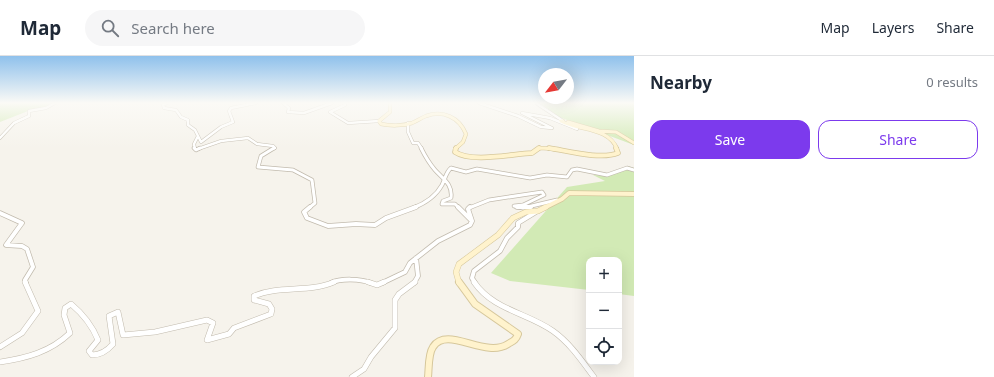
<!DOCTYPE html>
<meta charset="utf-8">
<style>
:root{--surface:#fff;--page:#f6f6f7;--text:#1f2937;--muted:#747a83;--line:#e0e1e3;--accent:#7c3aed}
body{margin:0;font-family:"Noto Sans",sans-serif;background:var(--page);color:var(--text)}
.controls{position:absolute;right:12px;bottom:12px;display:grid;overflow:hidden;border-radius:8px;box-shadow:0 4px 16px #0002}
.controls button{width:36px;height:36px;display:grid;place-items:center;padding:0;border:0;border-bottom:1px solid var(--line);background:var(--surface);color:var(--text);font:20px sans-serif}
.compass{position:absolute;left:538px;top:12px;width:36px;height:36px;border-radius:50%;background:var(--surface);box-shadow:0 4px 16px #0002;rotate:239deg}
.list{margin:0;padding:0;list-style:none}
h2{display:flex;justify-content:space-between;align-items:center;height:52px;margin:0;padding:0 16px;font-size:17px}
h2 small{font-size:13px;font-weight:400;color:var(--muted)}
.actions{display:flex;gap:8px;padding:12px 16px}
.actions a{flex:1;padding:9px 0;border:1px solid var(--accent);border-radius:12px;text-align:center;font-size:14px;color:var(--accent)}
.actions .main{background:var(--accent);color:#fff}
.icon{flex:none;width:22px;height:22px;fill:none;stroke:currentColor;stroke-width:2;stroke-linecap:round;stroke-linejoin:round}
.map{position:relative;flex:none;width:634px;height:321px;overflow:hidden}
header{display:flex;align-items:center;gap:24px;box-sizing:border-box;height:56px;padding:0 20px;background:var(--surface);border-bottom:1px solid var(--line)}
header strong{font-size:19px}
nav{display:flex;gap:22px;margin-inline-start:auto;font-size:14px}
.search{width:280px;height:36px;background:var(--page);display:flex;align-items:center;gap:10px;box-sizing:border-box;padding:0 14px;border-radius:22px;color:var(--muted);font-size:15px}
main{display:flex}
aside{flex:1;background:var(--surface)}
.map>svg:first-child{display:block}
</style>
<header>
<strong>Map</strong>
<div class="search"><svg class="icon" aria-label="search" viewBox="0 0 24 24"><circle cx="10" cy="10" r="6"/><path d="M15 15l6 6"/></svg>Search here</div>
<nav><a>Map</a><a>Layers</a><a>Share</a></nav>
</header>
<main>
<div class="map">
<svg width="634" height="321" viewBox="0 0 634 321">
<rect width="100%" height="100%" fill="#f6f3ec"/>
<!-- green -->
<path fill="#d2eab5" d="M 0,47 L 53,47 L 46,51 L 28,55 L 0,66 Z
M 540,47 L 634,47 L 634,89 L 559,61 Z
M 628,110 L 634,112 L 634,240 L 619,238 L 619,204 L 589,204 L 589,234 L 510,225 L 491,217 L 567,131 L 605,125 L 593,119 L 609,120 Z"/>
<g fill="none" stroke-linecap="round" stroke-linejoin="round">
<defs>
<path id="minor-far3" d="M 167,47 L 163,49 L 164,52 L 176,54 L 181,61 L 188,64 L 188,69 L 195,74 L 201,86 L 221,71 L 233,66 L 229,55 L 231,52 L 256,47
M 283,47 L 289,52 L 288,56 L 304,57 L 332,47
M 344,47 L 345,49 L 330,56 L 348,67 L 379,65
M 479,47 L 518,60 L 541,71 L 552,72 L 522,57 L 550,62 L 577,73
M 408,67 L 408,76 L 413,87 L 418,87 L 422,93
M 0,82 L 14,67 L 29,60 L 29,55 L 46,52 L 55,47
M 195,93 L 194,88 L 198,80
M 198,93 L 221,85 L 248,82 L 257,88 L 273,90 L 275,92 L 273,93"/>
<path id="minor-far2" d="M 194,92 L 196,94 L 200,92
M 274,92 L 261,100 L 258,111 L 293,114 L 312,124 L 315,147 L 309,152
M 421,92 C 425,100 429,107 435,114 C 443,123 453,128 451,142 L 443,145 L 442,148 L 455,148 L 459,152
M 413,152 C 426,147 436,140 442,129 C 445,123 446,116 451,112 L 466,116 L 477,113 L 530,122 L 547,119 L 567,121 L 572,114 L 577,113 L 607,119 L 627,112 L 634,114
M 469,152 L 489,144 L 542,136 L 544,139 L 523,149 L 514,150 L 523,152
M 523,152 L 557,144"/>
<path id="minor-far1" d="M 310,151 L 304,156 L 307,162 L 328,170 L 356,168 L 375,169 L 386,162 L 416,151
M 458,151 L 470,163
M 517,151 L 531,151
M 0,157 L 22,167 L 6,189 L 22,190 L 27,193 L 33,211 L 25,224 L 26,227
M 331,227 C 341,222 361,223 371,227
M 382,227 L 405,216 L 410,207 L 438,185 L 470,169 L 472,165 L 468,153 L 470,151
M 414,227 L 418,220 L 416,202
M 475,227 L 472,222 L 474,215 L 500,195 L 507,182 L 518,171 L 518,167 L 536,156"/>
<path id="minor" d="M 368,226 L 377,229 L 384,226
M 474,226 C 493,254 528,257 553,275 C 570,287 582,305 594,321
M 0,291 L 22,277 L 38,255 L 25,226
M 0,306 C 27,302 50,296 70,277 L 64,259 L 65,252 L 71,248 C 83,258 92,269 98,284 L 89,295 L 92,299 C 101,299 107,295 113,288 L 109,260 L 118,256 L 123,279 L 155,276 L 207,264 L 213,267 L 207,284 L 229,278 L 234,272 L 271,258 L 272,253 L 269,248 L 254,244 L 254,240 C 279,229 309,237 334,226
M 352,321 L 364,313 L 371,301 L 395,272 L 395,244 L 399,238 L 415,226"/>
<path id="tertiary" d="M 536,47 L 563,65"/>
<path id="secondary-far3" d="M 390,47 L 390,56 L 379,65 L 381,68 C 390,70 403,70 412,67 C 417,65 421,62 426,60 C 443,54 459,61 466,78 L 463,86 L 455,93
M 563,65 L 561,65 C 579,75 609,71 617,93
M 568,66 L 599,75 L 616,76 L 634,87
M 538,93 L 540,92 L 556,93"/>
<path id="secondary-far2" d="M 456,92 L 455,96 C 471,107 512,98 532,97 L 539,92
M 549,92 C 568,95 601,104 618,97 L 616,92
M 544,152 L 562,143 L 569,137 L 634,138"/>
<path id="secondary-far1" d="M 459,227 L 456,216 L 459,208 L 498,179 L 513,162 L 526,156 L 538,155 L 546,151"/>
<path id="secondary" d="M 428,321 C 429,313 428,298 433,291 C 447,269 485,303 508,288 C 513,285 516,284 518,278 L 475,248 L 459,226"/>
</defs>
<!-- minor-far3 casing -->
<use href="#minor-far3" stroke="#c2bbae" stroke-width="3.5"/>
<!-- minor-far2 casing -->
<use href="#minor-far2" stroke="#c2bbae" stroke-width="4.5"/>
<!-- minor-far1 casing -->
<use href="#minor-far1" stroke="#c2bbae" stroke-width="5.5"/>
<!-- minor casing -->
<use href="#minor" stroke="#c2bbae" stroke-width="6"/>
<!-- tertiary casing -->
<use href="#tertiary" stroke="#c2bbae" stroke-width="3.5"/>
<!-- secondary-far3 casing -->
<use href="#secondary-far3" stroke="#d6c79b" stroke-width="4"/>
<!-- secondary-far2 casing -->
<use href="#secondary-far2" stroke="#d6c79b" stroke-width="5.5"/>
<!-- secondary-far1 casing -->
<use href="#secondary-far1" stroke="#d6c79b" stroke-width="6"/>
<!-- secondary casing -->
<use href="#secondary" stroke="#d6c79b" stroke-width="8"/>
<!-- minor-far3 -->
<use href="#minor-far3" stroke="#fff" stroke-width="2.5"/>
<!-- minor-far2 -->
<use href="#minor-far2" stroke="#fff" stroke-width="3"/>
<!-- minor-far1 -->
<use href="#minor-far1" stroke="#fff" stroke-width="4"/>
<!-- minor -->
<use href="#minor" stroke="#fff" stroke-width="5"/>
<!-- tertiary -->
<use href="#tertiary" stroke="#fff" stroke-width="2.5"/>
<!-- secondary-far3 -->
<use href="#secondary-far3" stroke="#fff3cd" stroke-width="3"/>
<!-- secondary-far2 -->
<use href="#secondary-far2" stroke="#fff3cd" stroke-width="4"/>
<!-- secondary-far1 -->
<use href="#secondary-far1" stroke="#fff3cd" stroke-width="5"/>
<!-- secondary -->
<use href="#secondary" stroke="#fff3cd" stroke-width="6"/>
</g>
<!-- sky -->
<linearGradient id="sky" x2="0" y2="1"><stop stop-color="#8fc1ec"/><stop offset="0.51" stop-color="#fbfaf6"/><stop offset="1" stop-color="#fbfaf6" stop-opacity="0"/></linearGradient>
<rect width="634" height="92" fill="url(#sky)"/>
</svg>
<div class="controls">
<button>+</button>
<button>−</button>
<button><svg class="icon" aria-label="locate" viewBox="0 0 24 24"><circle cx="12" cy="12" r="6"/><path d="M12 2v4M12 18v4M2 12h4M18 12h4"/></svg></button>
</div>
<svg class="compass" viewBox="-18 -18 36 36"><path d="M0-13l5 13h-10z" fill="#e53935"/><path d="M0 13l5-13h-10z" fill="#747a83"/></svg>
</div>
<aside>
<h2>Nearby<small>0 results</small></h2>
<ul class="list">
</ul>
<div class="actions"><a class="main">Save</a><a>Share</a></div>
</aside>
</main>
